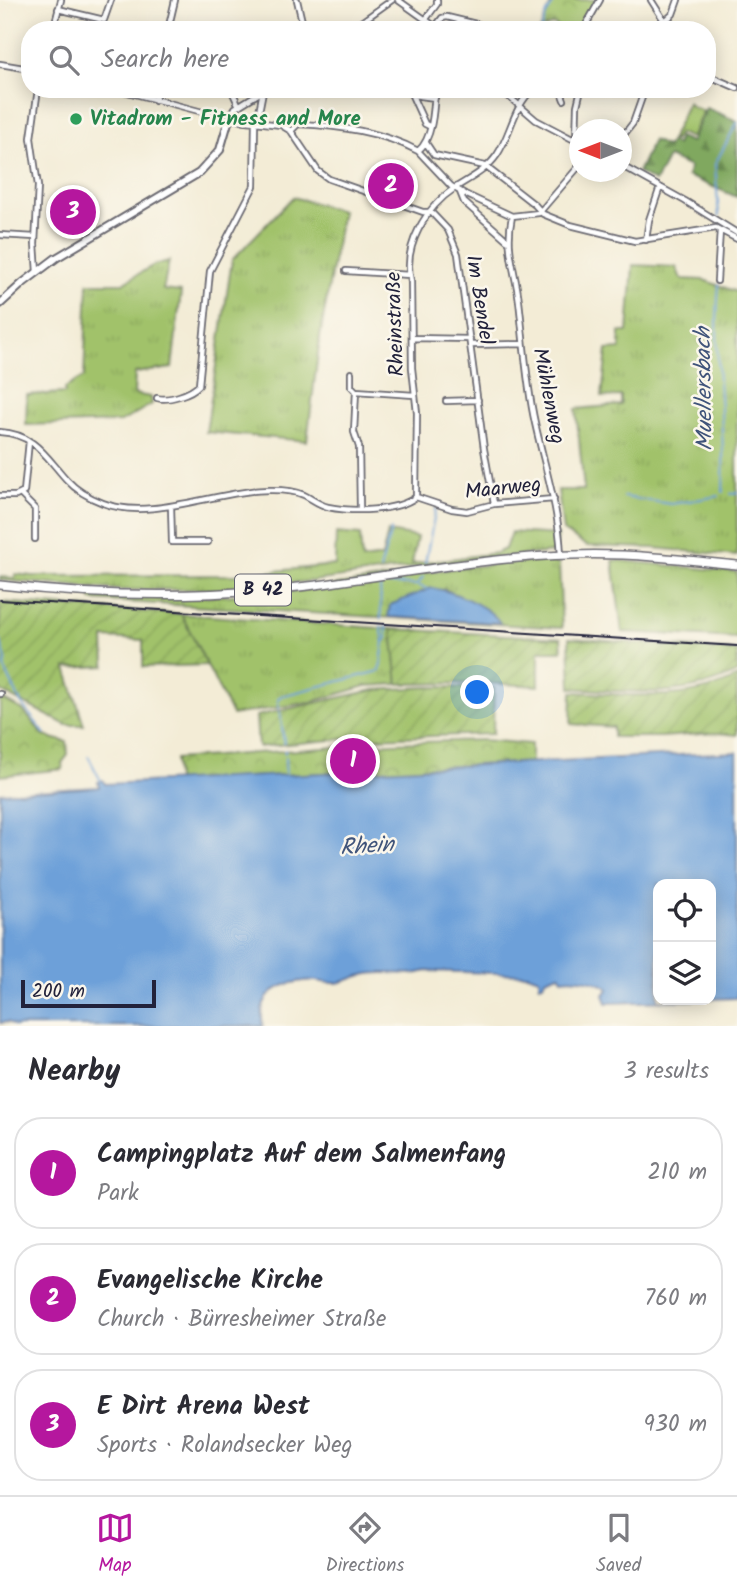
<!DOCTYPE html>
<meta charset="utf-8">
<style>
:root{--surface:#fff;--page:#f2f2f3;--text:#2b2b33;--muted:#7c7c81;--line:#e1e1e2;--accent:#b5179e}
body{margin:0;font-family:Kalam,sans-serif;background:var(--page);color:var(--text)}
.controls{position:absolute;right:21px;bottom:21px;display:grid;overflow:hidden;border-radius:14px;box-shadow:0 4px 18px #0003}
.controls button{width:63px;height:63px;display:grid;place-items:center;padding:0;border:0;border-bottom:2px solid var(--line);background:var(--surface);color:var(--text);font:35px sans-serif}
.compass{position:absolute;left:569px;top:119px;width:63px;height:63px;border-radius:50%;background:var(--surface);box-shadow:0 4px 18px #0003;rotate:270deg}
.scale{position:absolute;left:21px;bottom:18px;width:135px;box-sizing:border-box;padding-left:7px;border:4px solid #22223b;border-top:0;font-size:19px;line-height:24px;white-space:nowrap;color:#22223b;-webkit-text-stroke:5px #fbf7ec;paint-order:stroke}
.you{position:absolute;left:478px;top:693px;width:24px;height:24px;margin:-18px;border:5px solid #fff;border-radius:50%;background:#1a73e8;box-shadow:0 0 0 10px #1a73e833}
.badge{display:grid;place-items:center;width:46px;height:46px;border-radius:50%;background:var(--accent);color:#fff;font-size:23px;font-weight:700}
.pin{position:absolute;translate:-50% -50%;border:4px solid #fff;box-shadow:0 2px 7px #0006}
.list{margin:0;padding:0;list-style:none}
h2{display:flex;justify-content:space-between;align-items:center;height:91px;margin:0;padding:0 28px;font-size:30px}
h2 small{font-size:23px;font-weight:400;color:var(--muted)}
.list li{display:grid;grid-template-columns:46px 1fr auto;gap:21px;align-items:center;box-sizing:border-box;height:112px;margin:0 14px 14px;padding:0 14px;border:2px solid var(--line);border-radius:28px}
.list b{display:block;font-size:26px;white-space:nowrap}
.list p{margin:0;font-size:23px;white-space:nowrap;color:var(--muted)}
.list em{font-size:23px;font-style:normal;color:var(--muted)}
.icon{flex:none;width:38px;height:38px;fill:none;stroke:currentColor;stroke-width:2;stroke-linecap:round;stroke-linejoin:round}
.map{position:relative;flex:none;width:737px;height:1026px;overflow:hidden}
.search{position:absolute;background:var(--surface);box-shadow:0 4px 18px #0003;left:21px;right:21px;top:21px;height:77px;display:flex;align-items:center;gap:18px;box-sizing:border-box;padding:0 24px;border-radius:28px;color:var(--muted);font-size:26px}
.sheet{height:469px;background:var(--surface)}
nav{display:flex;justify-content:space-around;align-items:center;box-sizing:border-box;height:98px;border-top:2px solid var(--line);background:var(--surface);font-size:19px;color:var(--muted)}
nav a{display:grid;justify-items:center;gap:4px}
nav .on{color:var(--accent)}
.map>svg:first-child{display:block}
</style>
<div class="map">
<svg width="737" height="1026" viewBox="0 0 737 1026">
<defs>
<pattern id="grass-tufts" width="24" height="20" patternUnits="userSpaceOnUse" patternTransform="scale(1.75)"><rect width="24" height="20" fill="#a1c26a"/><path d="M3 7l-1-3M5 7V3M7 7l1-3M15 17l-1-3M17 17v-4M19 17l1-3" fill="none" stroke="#8aa65d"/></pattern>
<pattern id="forest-firs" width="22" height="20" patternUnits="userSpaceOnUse" patternTransform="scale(1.75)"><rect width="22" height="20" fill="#80a85e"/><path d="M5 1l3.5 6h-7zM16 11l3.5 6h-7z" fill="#68884f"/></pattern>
<pattern id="park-crowns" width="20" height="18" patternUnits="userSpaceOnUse" patternTransform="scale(1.75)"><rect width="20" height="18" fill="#a1c26a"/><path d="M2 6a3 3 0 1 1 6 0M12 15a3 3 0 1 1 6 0" fill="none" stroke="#8aa65d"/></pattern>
<pattern id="garden-furrows" width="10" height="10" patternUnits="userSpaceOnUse" patternTransform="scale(1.75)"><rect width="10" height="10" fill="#a1c26a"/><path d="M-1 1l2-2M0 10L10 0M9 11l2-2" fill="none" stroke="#8aa65d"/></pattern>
</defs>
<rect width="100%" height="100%" fill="#fbf7ec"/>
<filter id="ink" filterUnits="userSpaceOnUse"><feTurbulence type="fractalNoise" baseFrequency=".0143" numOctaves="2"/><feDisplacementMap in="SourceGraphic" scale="14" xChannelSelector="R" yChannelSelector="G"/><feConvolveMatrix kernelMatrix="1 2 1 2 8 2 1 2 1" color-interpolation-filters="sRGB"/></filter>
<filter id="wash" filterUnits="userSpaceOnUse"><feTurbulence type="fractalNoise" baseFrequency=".00686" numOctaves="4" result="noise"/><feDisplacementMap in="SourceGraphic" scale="28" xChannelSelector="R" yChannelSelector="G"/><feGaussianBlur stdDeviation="1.57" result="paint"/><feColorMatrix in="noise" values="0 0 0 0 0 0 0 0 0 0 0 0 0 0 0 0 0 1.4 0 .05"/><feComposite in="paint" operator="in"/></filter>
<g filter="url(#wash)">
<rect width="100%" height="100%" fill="#f3ecd6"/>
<!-- grass -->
<path fill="url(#grass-tufts)" stroke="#627252" stroke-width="2" fill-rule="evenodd" d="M 293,197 L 342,211 L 320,337 L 307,441 L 206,432 L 232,260 Z
M 169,261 L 163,290 L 181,292 L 172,368 L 135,373 L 134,394 L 151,397 L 152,404 L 121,422 L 26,425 L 27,395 L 65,393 L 65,388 L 84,377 L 88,283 L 123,283 L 154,265 Z
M 633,265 L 676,267 L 681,279 L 704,280 L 737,292 L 737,556 L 654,548 L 587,546 L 563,531 L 558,490 L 584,490 L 576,409 L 621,405 L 621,396 L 602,397 L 607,350 L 620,349 L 620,332 L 628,332 Z
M 388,532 L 417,537 L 412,564 L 496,553 L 505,549 L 511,532 L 558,535 L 555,552 L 478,559 L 313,581 L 218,589 L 121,590 L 0,580 L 0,577 L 15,578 L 15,574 L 33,576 L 235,575 L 335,565 L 336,533 L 360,535 L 362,560 L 382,557 Z
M 548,560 L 559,564 L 562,628 L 91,600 L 91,595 L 172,598 L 280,593 L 465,567 ZM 444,589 C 462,597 488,606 500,623 L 393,618 Z
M 613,560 L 737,572 L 737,638 L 622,632 Z
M 181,614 L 392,629 L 398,684 L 366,686 L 311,702 L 232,715 Z"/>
<!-- forest -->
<path fill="url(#forest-firs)" stroke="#51654c" stroke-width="2" d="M 706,108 L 737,121 L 737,197 L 687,176 L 690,167 L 668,157 L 655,182 L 638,172 L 653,140 L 667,147 L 670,142 L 676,145 L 679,137 L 691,142 Z"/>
<!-- park -->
<path fill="url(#park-crowns)" stroke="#627252" stroke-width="2" d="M 553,0 L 596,0 L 580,30 L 564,30 L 553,24 L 540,30 Z
M 0,698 L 23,710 L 44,736 L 67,742 L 68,755 L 62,763 L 63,769 L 0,776 Z
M 483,740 L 531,744 L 531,762 L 176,781 L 175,759 L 393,743 Z"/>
<!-- garden -->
<path fill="url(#garden-furrows)" stroke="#627252" stroke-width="2" d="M 0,602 L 181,614 L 207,665 L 143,667 L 143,640 L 104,638 L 105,666 L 66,668 L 84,725 L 66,725 L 0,691 Z
M 392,629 L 561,638 L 562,651 L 539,651 L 539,686 L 483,683 L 398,684 Z
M 569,638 L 737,651 L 737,672 C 689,699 624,692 571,688 Z
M 737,677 L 737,735 L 716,733 L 661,737 L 613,737 L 613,727 L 571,724 L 572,692 C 625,694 689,704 737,677 Z
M 429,687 L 494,688 L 493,734 L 342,739 L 258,747 L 256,716 L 374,690 Z"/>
<!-- pitch -->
<path fill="#a1c26a" stroke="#627252" stroke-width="2" d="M 688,102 L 691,106 L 703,111 L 691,138 L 679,133 L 674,141 L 671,140 Z"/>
<!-- water -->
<path fill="#6da0d9" stroke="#48618a" stroke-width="2" d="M 431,588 C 450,590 490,606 500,623 L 388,617 L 390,605 Z
M 737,752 L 737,998 L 711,999 L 711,884 L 658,884 L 658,1000 L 704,1000 L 607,1003 L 604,995 L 608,989 C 600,980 573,977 562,979 L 559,974 L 545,979 L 543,984 L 539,985 L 539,978 L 528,974 L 427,971 C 406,978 385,969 363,975 C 354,977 346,982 336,983 C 325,984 314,979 304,981 C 276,984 257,996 263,1026 L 15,1026 L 8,1022 L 0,1023 L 0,793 L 99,787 L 98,782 L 103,780 L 105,784 Z"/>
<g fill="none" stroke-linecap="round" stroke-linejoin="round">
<!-- stream -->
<path stroke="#6da0d9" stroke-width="2" d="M 541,30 L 547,13 L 556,0
M 719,216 L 715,164 L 737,123
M 719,285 C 712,353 726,423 723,492
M 731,494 L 737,492
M 624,497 L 671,504 L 719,496
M 425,563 L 436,508
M 380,570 L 391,530
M 380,581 L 381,619
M 383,584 L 417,585 L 427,589
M 418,584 L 423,577
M 0,639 L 6,660 L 4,667 L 21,703 L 45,734
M 384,642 L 387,638 L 386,626
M 279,709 L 278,699 L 281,696 L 380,671 L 384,642 L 381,626
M 280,712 L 284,743
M 285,750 L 285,753
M 88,756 L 101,781
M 285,758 L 286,778"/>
</g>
</g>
<g filter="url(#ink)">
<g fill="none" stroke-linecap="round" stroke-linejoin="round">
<defs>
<path id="street" d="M 297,0 L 304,30
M 398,0 L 440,30
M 651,0 L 670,30
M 58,9 L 104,20 L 111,0
M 426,19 L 437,4 L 437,0
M 436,26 L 442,18 L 447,17 L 501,30
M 53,30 L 61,0
M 168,30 L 175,0
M 236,30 L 237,28 L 243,30
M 350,30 L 392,0
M 583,30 L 600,0
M 660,30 L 665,21 L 673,14 L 678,0
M 0,64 L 30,69
M 707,75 L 737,88
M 116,89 L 229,119 L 281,125 L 291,131 L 318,171 L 329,179 L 423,212 L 430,212
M 231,89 L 239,106
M 409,89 L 425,124 L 429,126
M 500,89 L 536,120 L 580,143
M 560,89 L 564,100
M 413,95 L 435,98
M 155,100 L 157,89
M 229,119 L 235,108 L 266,89
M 257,122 L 263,91
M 291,131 L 298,124 C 339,126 381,131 418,151 L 451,186 L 465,194 L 512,216 L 539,213 L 580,165
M 622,137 L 633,123 L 645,89
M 576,141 L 577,106 L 581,89
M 426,143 L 434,155 L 485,166 L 535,205 L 543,214 L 570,225 L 635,241 L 716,228 L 737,239
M 418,151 C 433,139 434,108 435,89
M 622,166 L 685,201 L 737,233
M 460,192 L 464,202 L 507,240
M 431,212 L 448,230 L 458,254 L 484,449 L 494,504
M 512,216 C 505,250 515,268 519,301 C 524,342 526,383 535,423 C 545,468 559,510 561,555
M 0,235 L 35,237
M 646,240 L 649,220 L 660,187
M 346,271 L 410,275
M 37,272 L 35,244 L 38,186 L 31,138 L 38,89
M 717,281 L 720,230
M 412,338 L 470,339
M 471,345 L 522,344
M 351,373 L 351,386 L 356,391
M 157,398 C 168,401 191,394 199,385 L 210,271 L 254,186 L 255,122
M 446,401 L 478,400
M 0,432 C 35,434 46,457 67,480 C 76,490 90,498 103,503 C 151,522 221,489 272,490 C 282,490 295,491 304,495 C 312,499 319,505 328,507 C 352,512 396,512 416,497 L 452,509 L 467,511 L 494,504 L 554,499
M 21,495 L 35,509 L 35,539
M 0,496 L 16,496 L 24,492 L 29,441
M 416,497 L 417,413 L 412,368 L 411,281 C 402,247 426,207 455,188 C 470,178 486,171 497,155 C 511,134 513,107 533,89
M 171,506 L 172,542 L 208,542
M 360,508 L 359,447 L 354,432 L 356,391 L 414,395
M 0,694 L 1,694"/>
<path id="secondary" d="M 0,304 L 23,283 L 56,258 L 199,173 L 220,150 L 229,119"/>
<path id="primary" d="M 0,585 C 102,597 206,598 308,586 C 396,575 483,557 572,555 C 628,553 682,559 737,565"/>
</defs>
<!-- street casing -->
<use href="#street" stroke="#6b6971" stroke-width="8"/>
<!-- secondary casing -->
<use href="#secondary" stroke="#6b6971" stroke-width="10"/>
<!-- primary casing -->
<use href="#primary" stroke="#6b6971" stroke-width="10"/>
<!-- street -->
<use href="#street" stroke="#fff" stroke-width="4.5"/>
<!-- secondary -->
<use href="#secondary" stroke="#fff" stroke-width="6"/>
<!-- primary -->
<use href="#primary" stroke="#fff" stroke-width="7"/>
<!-- rail -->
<path stroke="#22223b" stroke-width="2" d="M 0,600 L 737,646"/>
</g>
</g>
<!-- markers -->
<circle fill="#2e9e5b" stroke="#fbf7ec" stroke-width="2.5" cx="76" cy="119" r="7"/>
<g text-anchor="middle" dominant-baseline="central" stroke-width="5" stroke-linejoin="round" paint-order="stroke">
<!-- shield labels -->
<rect fill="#fbf7ec" stroke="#636270" stroke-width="2" x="235" y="574.5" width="56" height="31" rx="5"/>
<g font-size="19" font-weight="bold" fill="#22223b">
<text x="263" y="590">B 42</text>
</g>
<!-- leisure labels -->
<g font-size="21" font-weight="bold" fill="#27864d" stroke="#fbf7ec" text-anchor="start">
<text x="90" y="119">Vitadrom - Fitness and More</text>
</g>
<!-- street labels -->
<g font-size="21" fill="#22223b" stroke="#fbf7ec">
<text transform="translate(479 300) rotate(81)">Im Bendel</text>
<text transform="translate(396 324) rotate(-92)">Rheinstraße</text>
<text transform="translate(548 396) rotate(79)">Mühlenweg</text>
<text transform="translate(503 489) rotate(-6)">Maarweg</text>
</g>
<!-- water labels -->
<g font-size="23" font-style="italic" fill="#40547a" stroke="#fbf7ec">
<text transform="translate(705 389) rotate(-91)">Muellersbach</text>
<text transform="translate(367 847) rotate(-4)">Rhein</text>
</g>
</g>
</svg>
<div class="controls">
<button><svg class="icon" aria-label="locate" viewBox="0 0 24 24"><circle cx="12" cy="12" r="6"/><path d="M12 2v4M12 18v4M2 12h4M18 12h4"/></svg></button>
<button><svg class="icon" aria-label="layers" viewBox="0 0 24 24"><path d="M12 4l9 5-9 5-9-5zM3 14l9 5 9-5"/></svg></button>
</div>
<svg class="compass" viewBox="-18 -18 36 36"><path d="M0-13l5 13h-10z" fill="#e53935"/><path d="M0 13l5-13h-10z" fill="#7c7c81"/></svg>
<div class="scale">200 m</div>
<div class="you"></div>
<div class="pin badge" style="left:353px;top:761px">1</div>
<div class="pin badge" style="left:391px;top:186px">2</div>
<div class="pin badge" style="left:73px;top:212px">3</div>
<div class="search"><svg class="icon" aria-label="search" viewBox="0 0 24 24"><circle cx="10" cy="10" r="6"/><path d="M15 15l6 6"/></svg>Search here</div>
</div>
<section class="sheet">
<h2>Nearby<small>3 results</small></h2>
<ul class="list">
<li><span class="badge">1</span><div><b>Campingplatz Auf dem Salmenfang</b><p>Park</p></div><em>210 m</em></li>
<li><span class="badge">2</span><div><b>Evangelische Kirche</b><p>Church · Bürresheimer Straße</p></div><em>760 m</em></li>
<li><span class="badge">3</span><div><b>E Dirt Arena West</b><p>Sports · Rolandsecker Weg</p></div><em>930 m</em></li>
</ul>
</section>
<nav>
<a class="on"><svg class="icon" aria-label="map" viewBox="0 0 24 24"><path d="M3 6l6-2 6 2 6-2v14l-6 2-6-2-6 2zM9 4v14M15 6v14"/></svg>Map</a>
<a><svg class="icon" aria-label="directions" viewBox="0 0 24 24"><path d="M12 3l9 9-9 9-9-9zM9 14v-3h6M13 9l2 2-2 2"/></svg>Directions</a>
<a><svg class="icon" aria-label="saved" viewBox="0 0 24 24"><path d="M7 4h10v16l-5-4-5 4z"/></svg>Saved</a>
</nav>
